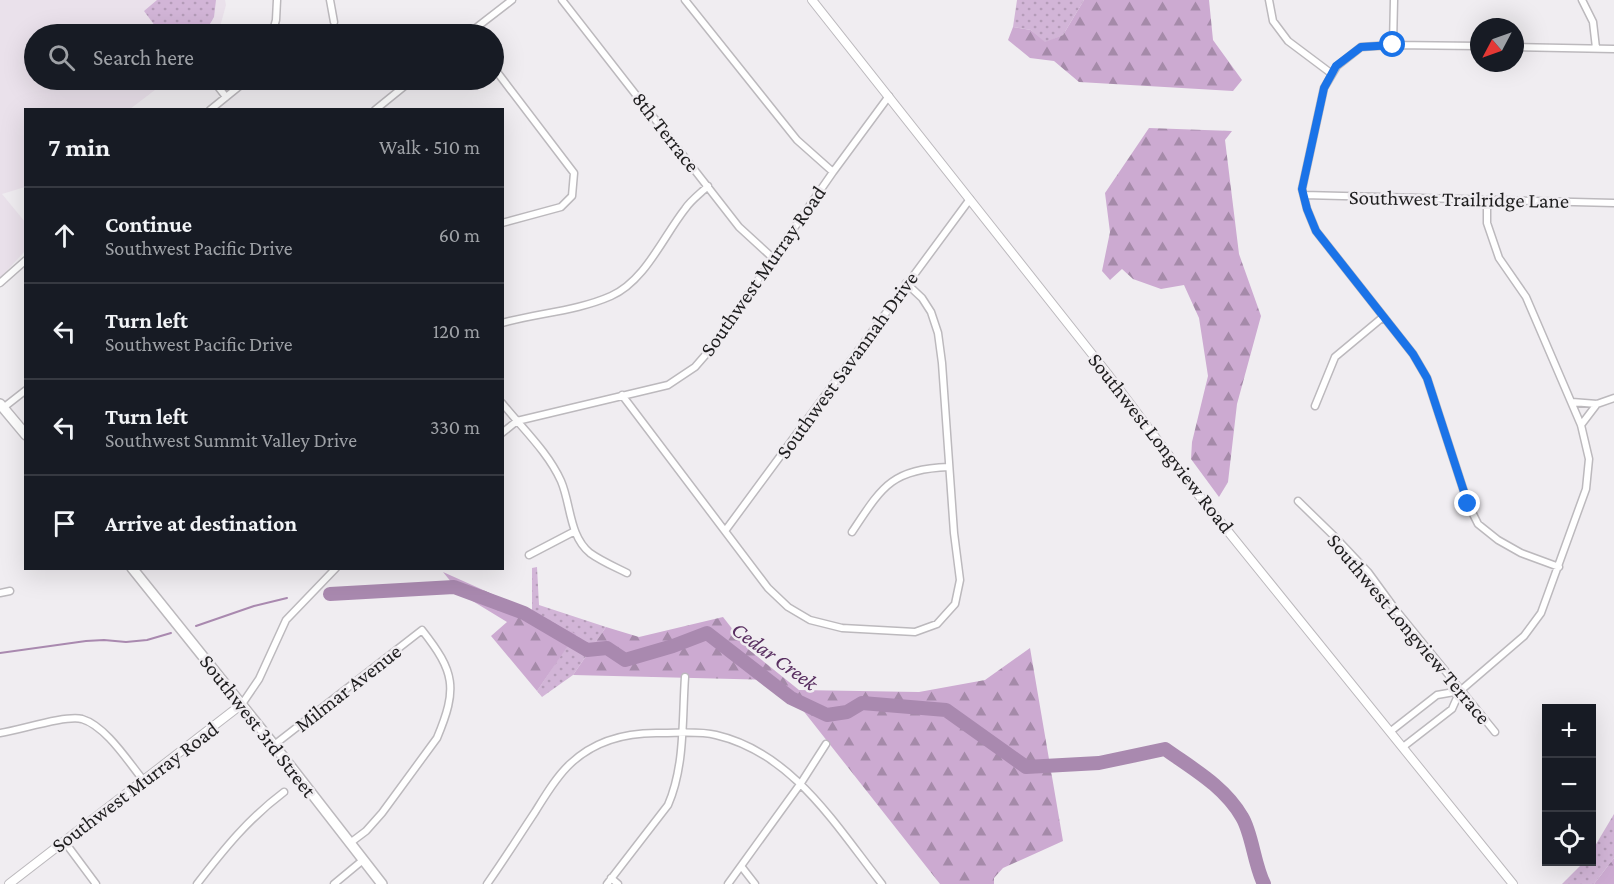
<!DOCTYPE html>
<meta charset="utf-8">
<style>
:root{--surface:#171b24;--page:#242831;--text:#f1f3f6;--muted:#9ea1a6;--line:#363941}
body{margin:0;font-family:"Crimson Pro",serif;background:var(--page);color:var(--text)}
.controls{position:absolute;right:18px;bottom:18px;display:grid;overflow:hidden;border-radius:0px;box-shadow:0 6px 24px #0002}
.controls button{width:54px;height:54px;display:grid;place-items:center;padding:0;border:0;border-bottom:2px solid var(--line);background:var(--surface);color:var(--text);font:30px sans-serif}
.compass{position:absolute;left:1470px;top:18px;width:54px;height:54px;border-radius:50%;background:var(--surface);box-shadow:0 6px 24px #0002;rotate:229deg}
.stop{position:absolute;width:18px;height:18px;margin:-14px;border:4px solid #1a73e8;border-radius:50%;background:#fff}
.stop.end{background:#1a73e8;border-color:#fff;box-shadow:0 2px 6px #0008}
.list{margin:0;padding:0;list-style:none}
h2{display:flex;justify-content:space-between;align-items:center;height:78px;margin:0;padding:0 24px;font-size:26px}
h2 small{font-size:20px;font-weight:400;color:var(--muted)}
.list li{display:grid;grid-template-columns:39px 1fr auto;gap:18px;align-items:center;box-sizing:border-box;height:96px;padding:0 24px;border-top:2px solid var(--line)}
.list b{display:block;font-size:22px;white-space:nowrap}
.list p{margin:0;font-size:20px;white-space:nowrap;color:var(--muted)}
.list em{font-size:20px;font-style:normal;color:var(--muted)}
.icon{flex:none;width:33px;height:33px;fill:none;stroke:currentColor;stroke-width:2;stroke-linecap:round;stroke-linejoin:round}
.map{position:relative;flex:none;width:1614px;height:884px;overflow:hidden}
.search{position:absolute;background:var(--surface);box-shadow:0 6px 24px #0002;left:24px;top:24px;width:480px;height:66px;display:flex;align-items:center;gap:15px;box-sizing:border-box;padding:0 21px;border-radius:33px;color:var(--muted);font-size:22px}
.panel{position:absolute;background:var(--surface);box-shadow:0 6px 24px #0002;left:24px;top:108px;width:480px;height:462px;border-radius:0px}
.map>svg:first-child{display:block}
</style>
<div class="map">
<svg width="1614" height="884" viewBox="0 0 1614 884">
<defs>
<pattern id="green-dots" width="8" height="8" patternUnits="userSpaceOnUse" patternTransform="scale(1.5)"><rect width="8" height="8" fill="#d2b5d7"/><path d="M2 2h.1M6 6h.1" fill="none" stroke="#b49bb8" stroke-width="1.8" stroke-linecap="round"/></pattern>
<pattern id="forest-firs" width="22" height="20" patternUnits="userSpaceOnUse" patternTransform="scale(1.5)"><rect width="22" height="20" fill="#ccaad1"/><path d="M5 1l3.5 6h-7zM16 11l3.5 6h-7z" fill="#a58aa9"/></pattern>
</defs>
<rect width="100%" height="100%" fill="#f0edf1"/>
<!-- built -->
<path fill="#eae1eb" d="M 0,0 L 225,0 L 226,5 L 218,34 L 34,34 L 34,80 L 168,80 L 130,109 L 26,110 L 25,187 L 2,194 L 25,222 L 25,251 L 0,278 Z"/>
<!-- green -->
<path fill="url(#green-dots)" d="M 157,0 L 216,0 L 214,17 L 204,34 L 161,34 L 144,11 Z
M 1017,0 L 1084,0 L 1063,35 L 1045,43 L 1031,30 L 1013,27 Z
M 537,567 L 539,605 L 606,627 L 573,675 L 542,697 L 537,691 L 575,634 L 532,612 L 532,568 Z
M 1614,814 L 1614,858 L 1594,884 L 1562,884 L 1584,862 L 1592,862 L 1592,851 Z"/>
<!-- forest -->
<path fill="url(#forest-firs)" d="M 1084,0 L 1209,0 L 1213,40 L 1242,80 L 1233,91 L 1079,82 L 1054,61 L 1030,58 L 1008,40 L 1013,27 L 1031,30 L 1045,42 L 1063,35 Z
M 1149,128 L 1232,131 L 1225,140 L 1239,254 L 1261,316 L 1237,404 L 1228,482 L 1219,497 L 1191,459 L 1192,442 L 1208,376 L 1199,318 L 1184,285 L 1161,289 L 1133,279 L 1122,269 L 1110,280 L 1102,271 L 1110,232 L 1105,193 Z
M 443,572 L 532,612 L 576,634 L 537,691 L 491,636 L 507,622 L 461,594 Z
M 723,617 L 748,649 L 799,690 L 919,692 L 985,680 L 1030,648 L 1063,841 L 1003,868 L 994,878 L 994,884 L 940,884 L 779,680 L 573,675 L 606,627 L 639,637 Z
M 1614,858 L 1614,884 L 1594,884 Z"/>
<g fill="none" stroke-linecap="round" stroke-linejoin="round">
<!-- stream -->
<path stroke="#a989af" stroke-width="2" d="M 196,626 L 254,606 L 287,598
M 0,653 L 86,641 L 104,640 L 126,642 L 147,640 L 171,633"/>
<!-- river -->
<path stroke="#a989af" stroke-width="14" d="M 330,594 L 454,587 L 524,613 L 587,650 L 607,648 L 625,660 L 673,646 L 707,633 L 791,698 L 827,715 L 847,712 L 862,703 L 946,710 L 1026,767 L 1099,763 L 1165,749 C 1193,769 1224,786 1242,817 C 1252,833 1254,864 1264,884"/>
<defs>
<path id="minor" d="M 330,0 L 334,22
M 562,0 L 739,227 L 774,259
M 685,0 L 797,140 L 833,172
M 1269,0 L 1273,21 L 1288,41 L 1332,74
M 1582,0 L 1593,22 L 1596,48
M 272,34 L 276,20 L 277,0
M 468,34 L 512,0
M 1393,45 L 1394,0
M 1479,46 L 1393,45 L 1361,47 L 1337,66 L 1324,88 L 1302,189 L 1307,209 L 1316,231 L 1413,354 L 1427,378 L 1468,504 L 1478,524 L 1498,540 L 1521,553 L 1559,567
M 1515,47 L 1614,49
M 494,68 L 574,173 L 572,196 L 561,207 L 502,223
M 213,80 L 226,97
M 210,110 L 247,80
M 375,110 L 412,80
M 1304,195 L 1614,203
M 0,283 L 26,260
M 502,323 C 538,313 577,311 611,296 C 645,281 663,237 685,209 C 691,200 701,193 708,186
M 622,395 L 768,588 L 788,607 L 810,620 L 842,628 L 915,632 L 937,624 L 955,604 L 960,580 L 954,533 L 942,363 L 938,333 L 931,312 L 922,298 L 906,283
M 1572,402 L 1597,404 L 1614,398
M 502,403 C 522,428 548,452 561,481 C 571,504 569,536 590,553 C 601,561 615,567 627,573
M 1315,406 L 1335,357 L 1383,317
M 3,408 L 26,390
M 1581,425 L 1597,404
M 502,433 L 517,421 L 668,385 L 695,367 L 708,352 L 833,172 L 889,96
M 1298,501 L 1336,538 L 1368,572 L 1395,609 L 1495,732
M 725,531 L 970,199
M 852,532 C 882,487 891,469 949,467
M 529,555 L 575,531
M 0,593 L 10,591
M 242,704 L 259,679 L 286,620 L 336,568
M 1391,731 L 1437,695 L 1460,691
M 0,733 C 20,730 65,715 82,719 C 106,726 129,763 144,781
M 274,745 L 422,630 C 455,672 458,688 437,738 L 382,813 L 366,831 L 350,843
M 1403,747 L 1452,709 L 1460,691 L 1524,636 L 1541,613 L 1586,489 L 1589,459 L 1581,425 L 1526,297 L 1499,258 L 1487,223 L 1487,200
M 64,841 L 96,884
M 741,866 L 755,884
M 611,878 L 618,884
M 197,884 C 224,849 248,819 284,792
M 334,884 L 363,860
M 487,884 C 504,860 519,836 535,812 C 545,796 556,777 570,764 C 595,740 628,732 662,733 C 679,733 699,731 716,735 C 793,753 836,826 882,884
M 607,884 L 668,805 C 685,766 682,720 685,677
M 728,884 L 801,783 L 826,744"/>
<path id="tertiary" d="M 812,0 L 1107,373 L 1197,493 L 1513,884
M 9,884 L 242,704"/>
<path id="secondary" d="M 0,404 L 26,435
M 132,568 L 274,745 L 382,884"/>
</defs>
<!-- minor casing -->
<use href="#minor" stroke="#bcb9bd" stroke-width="9"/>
<!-- tertiary casing -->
<use href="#tertiary" stroke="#bcb9bd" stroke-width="10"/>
<!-- secondary casing -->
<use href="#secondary" stroke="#bcb9bd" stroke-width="12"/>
<!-- minor -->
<use href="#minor" stroke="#fff" stroke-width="6"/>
<!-- tertiary -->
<use href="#tertiary" stroke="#fff" stroke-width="8"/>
<!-- secondary -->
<use href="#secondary" stroke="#fff" stroke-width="9"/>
</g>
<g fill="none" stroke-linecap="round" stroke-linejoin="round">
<!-- route -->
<path stroke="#1a73e8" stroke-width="8" d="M 1393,45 L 1361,47 L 1336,66 L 1324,88 L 1302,189 L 1307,209 L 1316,231 L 1413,354 L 1427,378 L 1468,504"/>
</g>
<g text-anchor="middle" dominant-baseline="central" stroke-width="5" stroke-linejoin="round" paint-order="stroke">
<!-- street labels -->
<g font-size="21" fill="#1f1e1f" stroke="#f0edf1">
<text transform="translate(666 132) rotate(52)">8th Terrace</text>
<text transform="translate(1459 199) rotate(1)">Southwest Trailridge Lane</text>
<text transform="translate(763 271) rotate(-55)">Southwest Murray Road</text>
<text transform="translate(847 365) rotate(-54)">Southwest Savannah Drive</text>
<text transform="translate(1161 443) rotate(52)">Southwest Longview Road</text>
<text transform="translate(1409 629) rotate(50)">Southwest Longview Terrace</text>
<text transform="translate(348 688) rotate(-38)">Milmar Avenue</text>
<text transform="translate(258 726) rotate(52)">Southwest 3rd Street</text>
<text transform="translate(135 787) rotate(-37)">Southwest Murray Road</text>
</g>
<!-- water labels -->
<g font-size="22" font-style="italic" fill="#582e60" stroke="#f0edf1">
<text transform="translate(775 656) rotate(36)">Cedar Creek</text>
</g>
</g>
</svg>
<div class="controls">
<button>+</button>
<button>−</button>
<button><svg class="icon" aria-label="locate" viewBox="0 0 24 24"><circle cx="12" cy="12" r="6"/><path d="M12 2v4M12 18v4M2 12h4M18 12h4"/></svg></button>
</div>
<svg class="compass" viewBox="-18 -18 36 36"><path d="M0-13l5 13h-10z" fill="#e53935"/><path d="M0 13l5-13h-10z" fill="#9ea1a6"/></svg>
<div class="stop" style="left:1393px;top:45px"></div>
<div class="stop end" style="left:1468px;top:504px"></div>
<div class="search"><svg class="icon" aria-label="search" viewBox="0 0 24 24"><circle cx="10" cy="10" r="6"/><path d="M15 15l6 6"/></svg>Search here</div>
<section class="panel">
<h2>7 min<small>Walk · 510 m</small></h2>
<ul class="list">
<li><svg class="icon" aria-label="ahead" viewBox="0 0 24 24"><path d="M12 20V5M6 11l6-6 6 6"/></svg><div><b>Continue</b><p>Southwest Pacific Drive</p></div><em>60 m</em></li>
<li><svg class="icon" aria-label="left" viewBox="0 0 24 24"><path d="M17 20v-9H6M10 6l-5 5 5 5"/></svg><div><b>Turn left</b><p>Southwest Pacific Drive</p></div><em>120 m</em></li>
<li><svg class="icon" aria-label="left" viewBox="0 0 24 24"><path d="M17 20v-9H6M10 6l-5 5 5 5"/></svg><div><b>Turn left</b><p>Southwest Summit Valley Drive</p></div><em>330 m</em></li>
<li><svg class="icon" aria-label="arrive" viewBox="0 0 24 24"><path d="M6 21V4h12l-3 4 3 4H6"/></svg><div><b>Arrive at destination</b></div></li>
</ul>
</section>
</div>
